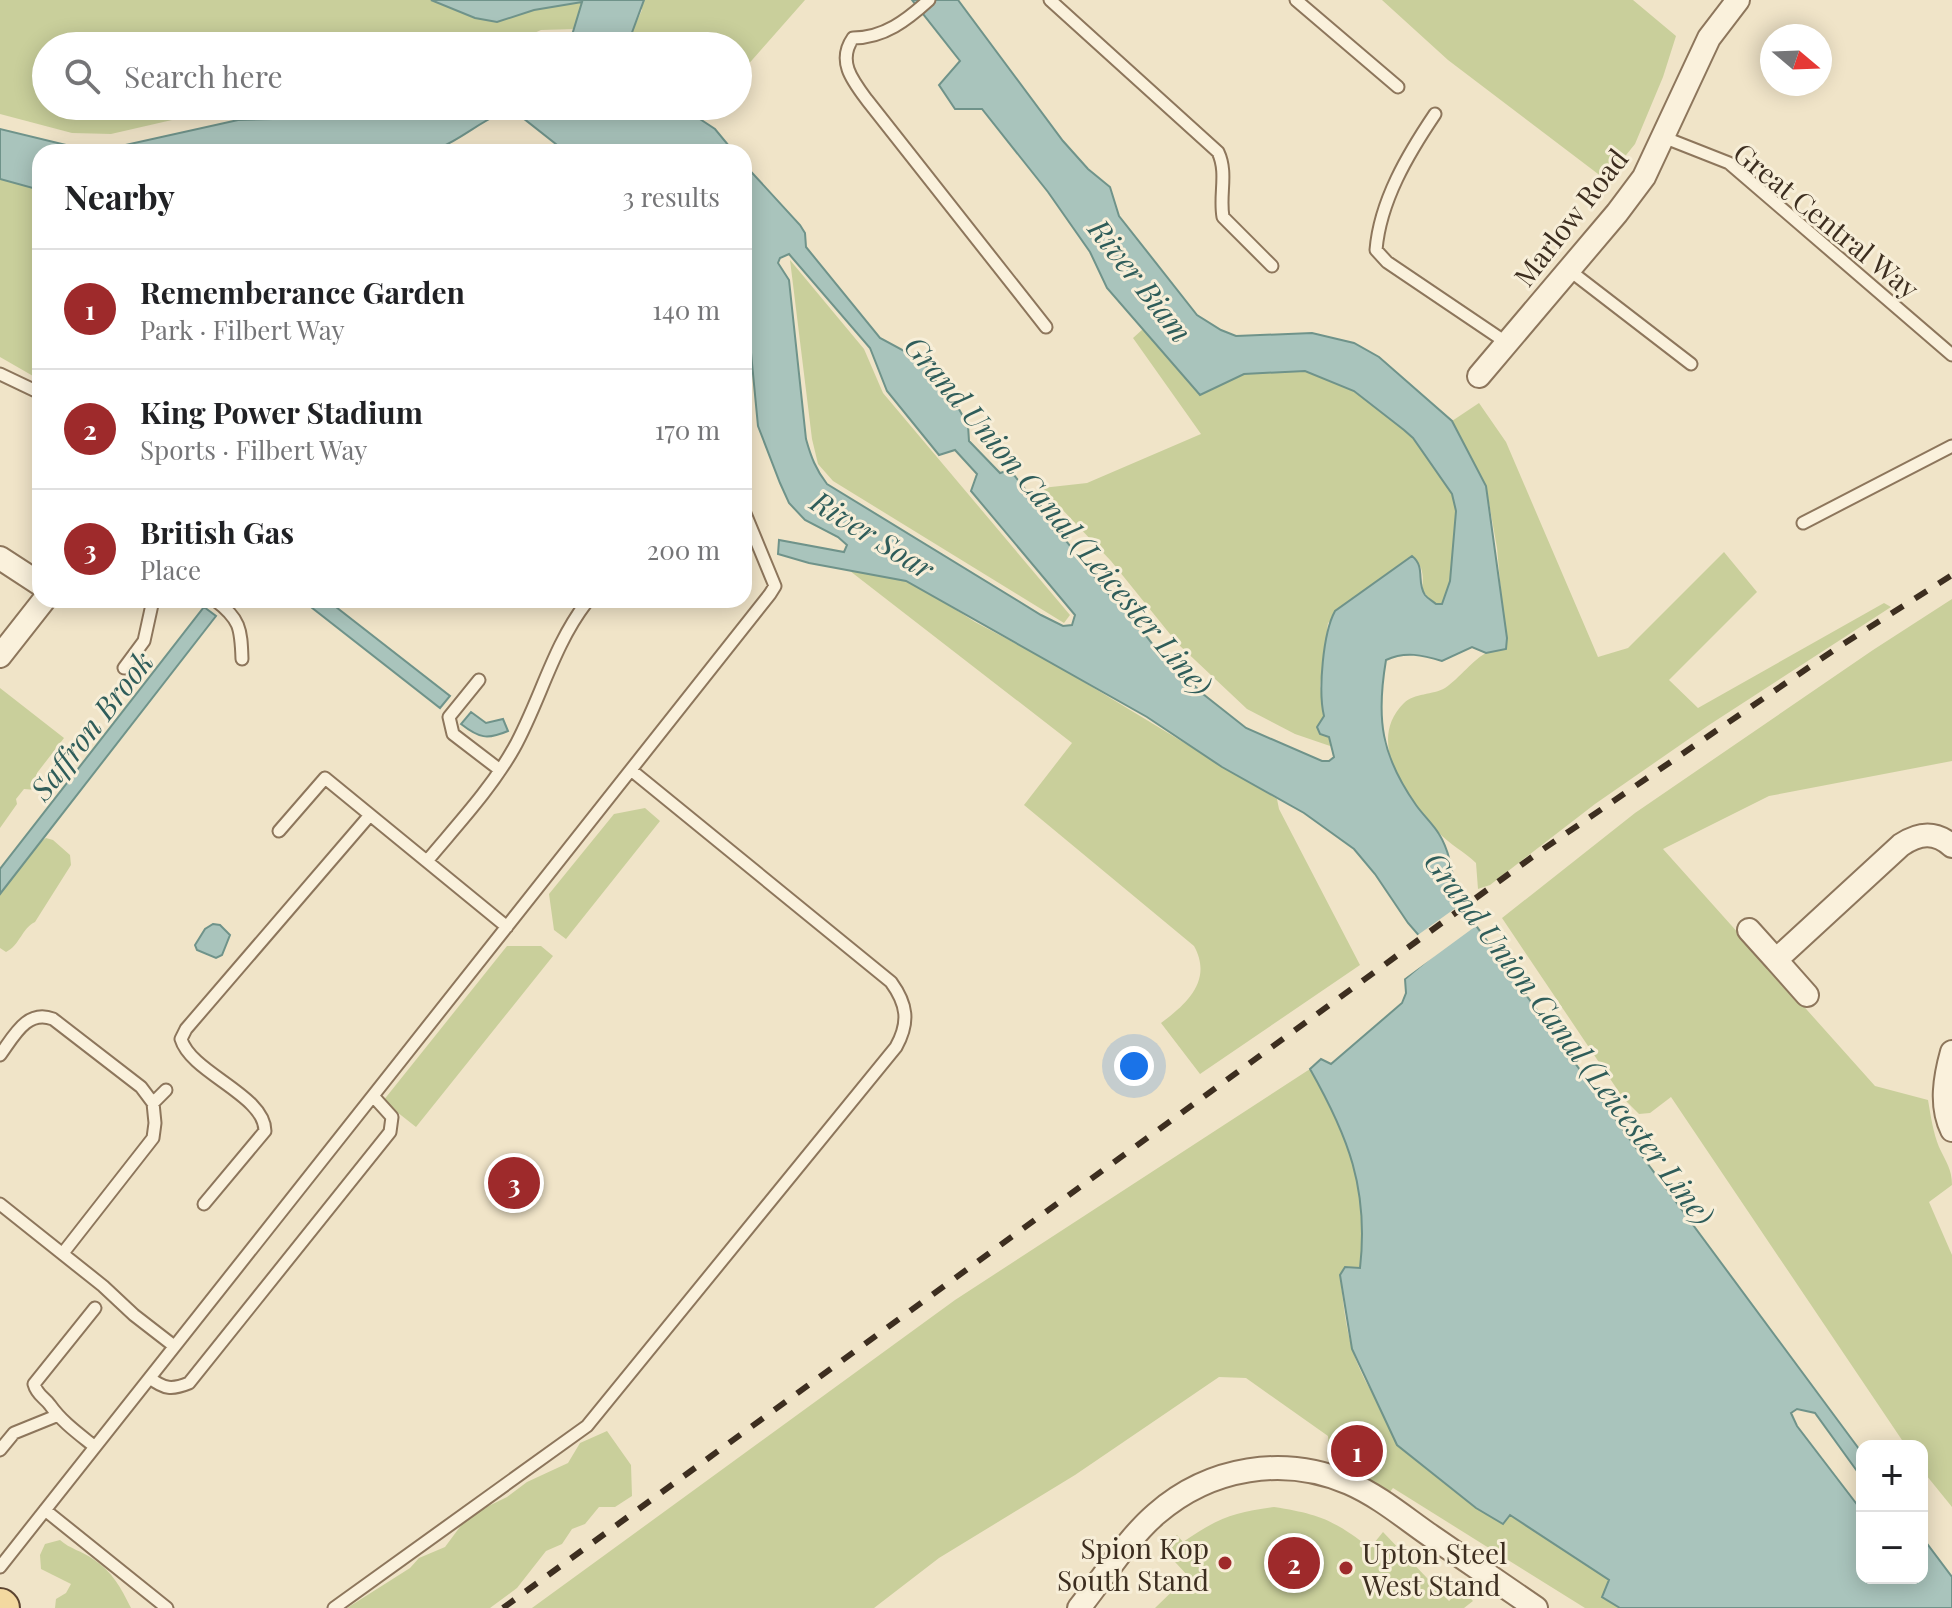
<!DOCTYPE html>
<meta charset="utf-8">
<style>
:root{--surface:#fff;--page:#f6f6f6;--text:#202124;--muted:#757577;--line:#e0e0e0;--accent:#9e2a2b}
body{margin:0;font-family:"Playfair Display",serif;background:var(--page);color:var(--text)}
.controls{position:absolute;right:24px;bottom:24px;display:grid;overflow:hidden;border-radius:16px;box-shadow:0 4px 20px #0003}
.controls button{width:72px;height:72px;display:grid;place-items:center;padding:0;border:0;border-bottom:2px solid var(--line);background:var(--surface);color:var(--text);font:40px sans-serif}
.compass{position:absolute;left:1760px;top:24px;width:72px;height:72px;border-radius:50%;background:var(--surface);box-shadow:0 4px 20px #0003;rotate:109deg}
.you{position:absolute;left:1134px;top:1066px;width:28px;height:28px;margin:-20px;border:6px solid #fff;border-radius:50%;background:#1a73e8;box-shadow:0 0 0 12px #1a73e833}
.badge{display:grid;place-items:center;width:52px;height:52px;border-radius:50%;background:var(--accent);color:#fff;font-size:26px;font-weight:700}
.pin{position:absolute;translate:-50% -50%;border:4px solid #fff;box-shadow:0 2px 8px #0006}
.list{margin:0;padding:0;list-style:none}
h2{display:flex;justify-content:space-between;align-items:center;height:104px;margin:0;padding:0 32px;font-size:34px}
h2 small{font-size:26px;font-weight:400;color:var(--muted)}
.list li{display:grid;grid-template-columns:52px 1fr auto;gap:24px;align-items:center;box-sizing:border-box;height:120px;padding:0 32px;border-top:2px solid var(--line)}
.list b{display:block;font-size:30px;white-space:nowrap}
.list p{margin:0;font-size:26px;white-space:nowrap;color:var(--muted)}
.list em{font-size:26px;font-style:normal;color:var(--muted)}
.icon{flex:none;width:44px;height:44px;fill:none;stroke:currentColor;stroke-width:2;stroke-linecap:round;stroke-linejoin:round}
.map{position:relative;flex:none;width:1952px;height:1608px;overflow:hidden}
.search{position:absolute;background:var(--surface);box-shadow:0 4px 20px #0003;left:32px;top:32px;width:720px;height:88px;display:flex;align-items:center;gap:20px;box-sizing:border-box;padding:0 28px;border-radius:44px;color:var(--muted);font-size:30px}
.panel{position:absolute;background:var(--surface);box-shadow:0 4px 20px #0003;left:32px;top:144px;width:720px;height:464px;border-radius:24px}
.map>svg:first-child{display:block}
</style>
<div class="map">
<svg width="1952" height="1608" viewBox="0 0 1952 1608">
<rect width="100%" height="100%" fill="#f0e4c8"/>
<!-- green -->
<path fill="#c9cf9b" d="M 0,0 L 431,0 L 475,18 L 497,22 L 534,10 L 583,2 L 575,29 L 541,30 L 505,46 L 46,46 L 46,106 L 264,106 L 172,120 L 111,134 L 72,133 L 0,114 Z
M 644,0 L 805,0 L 738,76 L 738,46 L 633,46 L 627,43 L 642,10 L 641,4 Z
M 1382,0 L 1633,0 L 1676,36 L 1663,77 L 1635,144 L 1606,180 L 1448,60 Z
M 0,179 L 40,190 L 40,380 L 0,357 Z
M 790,260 L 864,349 L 883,393 L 1070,615 L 1064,623 L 833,481 L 818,464 L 812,439 Z
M 1143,329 L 1200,395 L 1244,374 L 1305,371 L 1354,390 L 1414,438 L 1452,494 L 1456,511 L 1450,581 L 1442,604 L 1436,604 C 1414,586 1427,587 1421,568 C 1419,563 1415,560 1412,557 L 1328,623 L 1320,686 L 1324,716 L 1322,721 L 1333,747 L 1295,734 L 1247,709 L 1178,644 L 1111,561 L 1042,488 L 1087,483 L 1201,434 L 1133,338 Z
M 1479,403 L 1506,442 L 1598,657 L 1628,648 L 1724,552 L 1757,592 L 1669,680 L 1698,708 L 1884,603 L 1891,607 L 1709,725 L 1595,804 L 1490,885 L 1478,889 L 1476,863 C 1465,852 1449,844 1438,832 C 1408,800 1364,742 1404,703 C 1414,693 1433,695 1445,688 C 1459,679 1474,658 1488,652 C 1493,650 1500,650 1506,649 L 1497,548 L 1486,486 L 1452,421 Z
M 850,571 L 906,580 L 922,588 L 975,622 L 1051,662 L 1277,799 L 1279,809 L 1360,965 L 1200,1074 L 1161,1023 C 1187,1004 1213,980 1194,946 L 1024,805 L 1072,743 Z
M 1952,599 L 1952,761 L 1769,796 L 1663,849 L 1875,1086 L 1928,1100 C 1931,1117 1933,1132 1939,1147 C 1946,1162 1952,1169 1952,1185 L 1929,1202 L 1952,1255 L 1952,1507 L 1922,1470 L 1922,1446 L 1906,1446 L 1671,1097 L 1650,1113 L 1639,1114 L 1623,1098 L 1502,918 L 1635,813 L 1873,650 Z
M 0,688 L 64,738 L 37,773 L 36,790 L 24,789 L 16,799 L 17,804 L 0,828 Z
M 645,808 L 660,821 L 566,939 L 554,930 L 549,894 L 614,814 Z
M 46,838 L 53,840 L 70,855 L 71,865 L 35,922 C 22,928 20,945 6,952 L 0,948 L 0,867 L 4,868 Z
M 507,946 L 541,946 L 553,956 L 416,1127 L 383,1101 Z
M 1310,1069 C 1348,1137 1369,1189 1360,1268 L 1340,1275 C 1343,1299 1345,1325 1352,1348 C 1371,1414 1446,1489 1503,1524 L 1510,1515 L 1609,1580 L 1602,1597 L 1620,1608 L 1585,1608 L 1393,1488 L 1389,1493 L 1356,1474 L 1330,1464 L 1328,1436 L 1246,1378 L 1219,1377 L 1075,1475 L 939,1558 L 874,1608 L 532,1608 L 955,1300 Z
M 607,1431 L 631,1465 L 632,1496 L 615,1507 L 599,1507 L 585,1524 L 572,1529 L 562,1544 L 546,1551 L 517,1588 L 490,1608 L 347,1608 L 410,1568 L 419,1558 L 445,1547 L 468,1516 L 507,1497 L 527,1482 L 568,1463 L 580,1443 Z
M 1274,1507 C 1319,1514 1334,1520 1370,1548 L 1383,1532 L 1449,1601 L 1462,1589 L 1473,1601 L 1464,1608 L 1155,1608 L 1188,1576 L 1163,1549 L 1177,1535 L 1183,1542 C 1216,1519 1234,1512 1274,1507 Z
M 60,1540 C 70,1549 82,1551 93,1559 C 112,1571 121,1588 131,1608 L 55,1608 L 56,1599 L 66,1593 L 71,1584 L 41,1569 L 40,1555 L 45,1544 Z"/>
<!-- water -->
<path fill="#a9c4bc" stroke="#6f938a" stroke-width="2" fill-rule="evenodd" d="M 431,0 L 644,0 L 627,46 L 547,46 L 569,45 L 582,2 L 534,10 L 497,22 L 475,18 Z
M 912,0 L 958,0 L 1063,141 L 1088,169 L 1110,187 L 1119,216 L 1197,315 L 1221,330 L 1236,336 L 1312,333 L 1354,343 L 1379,357 L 1452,421 L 1486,486 L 1507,638 L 1506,649 L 1486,653 L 1472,647 L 1442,661 C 1423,655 1405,651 1386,660 C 1376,719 1381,755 1416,805 C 1423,815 1433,824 1439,834 C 1451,853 1453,878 1457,899 L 1639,1152 L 1862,1453 L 1862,1478 L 1815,1413 L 1797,1409 L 1791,1413 L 1797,1426 L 1862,1511 L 1862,1578 L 1922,1578 L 1922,1537 L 1952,1577 L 1952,1608 L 1620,1608 L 1602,1597 L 1609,1580 L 1510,1515 L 1503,1524 L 1476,1508 L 1397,1445 L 1352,1349 L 1340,1275 L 1345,1267 L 1360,1268 C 1369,1189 1348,1136 1310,1069 L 1321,1059 L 1331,1064 L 1402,1003 L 1406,993 L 1405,979 L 1435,954 L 1408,923 L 1375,874 L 1354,849 L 1304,813 L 1222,767 L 1147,717 L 906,581 L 809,563 L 778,554 L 779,540 L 844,552 L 847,545 L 838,537 L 805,520 L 789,503 L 780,483 L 758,426 L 747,311 L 744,308 L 744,164 L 800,225 L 805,233 L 806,247 L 880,338 L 921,360 L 952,397 L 968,425 L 969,441 L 1000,473 L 1010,470 L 1105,590 L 1134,620 L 1157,650 L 1203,694 L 1246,728 L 1322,761 L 1329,761 L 1334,757 L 1329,737 L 1320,734 L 1317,727 L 1324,716 C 1318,691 1323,633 1335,611 L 1412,556 C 1426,567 1416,582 1425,595 C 1428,599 1433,601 1436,604 L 1442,604 L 1450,581 L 1456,511 L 1452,494 L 1413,438 L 1404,430 L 1354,391 L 1305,371 L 1244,374 L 1200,395 L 1107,288 L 1090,252 L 1048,192 L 982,109 L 955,109 L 939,85 L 960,61 ZM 789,254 L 870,348 L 887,391 L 939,455 L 955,450 L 977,474 L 971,491 L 1075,615 L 1072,625 L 1063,626 L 1041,615 L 827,484 C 816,470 811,457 806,439 L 789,280 L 778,263 L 780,258 Z
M 404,106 L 680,106 L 715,129 L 734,152 L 566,152 L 523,118 L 531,109 C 499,103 469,136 441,147 C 435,149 428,150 422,152 L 40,152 L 40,190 L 0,179 L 0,129 L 66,145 L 103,150 L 238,120 L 351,117 Z
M 302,600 L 327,600 L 450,696 L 440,708 Z
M 204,607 L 216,616 L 0,894 L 0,869 Z
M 471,712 L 486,723 L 503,719 L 508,731 C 487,740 479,738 461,724 Z
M 213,924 L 220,925 L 230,935 L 222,955 L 216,958 L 197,950 L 195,945 L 205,929 Z"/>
<!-- pier -->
<path fill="#f0e4c8" d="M 1464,902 L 1480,923 L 1401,981 L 1402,977 L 1429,954 L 1415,937 Z"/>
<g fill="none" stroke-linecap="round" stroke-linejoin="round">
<defs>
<path id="service" d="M 929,0 C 907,20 884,38 853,38 C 837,61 852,80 867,100 L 1046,327
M 1050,0 L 1218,152 C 1228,173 1219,195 1223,217 L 1272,266
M 1296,0 L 1398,87
M 1435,114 C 1408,154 1380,201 1376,250 L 1387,262 L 1507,343
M 1663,137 L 1729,163 L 1952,355
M 1569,270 L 1691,364
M 0,374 L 40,393
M 1803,523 L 1952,446
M 215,600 C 240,619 241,628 242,659
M 124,668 L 144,641 L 153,600
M 479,680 L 449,717 L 453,734 L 500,770
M 279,831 L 325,778 L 507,927
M 427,861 C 457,825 491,789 514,748 C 540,701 553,646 586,603
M 0,1055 C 14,1036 27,1009 53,1019 L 141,1087 L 153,1103 L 155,1123 L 153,1138 L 63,1253
M 153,1103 L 166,1090
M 0,1204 L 103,1286 L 134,1315 L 174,1346
M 204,1204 L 265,1131 C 265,1095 191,1073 181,1039 L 186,1029 L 370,815
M 95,1308 L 34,1384 C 37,1395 44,1397 50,1405 C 62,1422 79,1434 95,1447
M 150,1378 C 164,1389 172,1390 189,1383 L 390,1132 L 392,1117 L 373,1096
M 0,1450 L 14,1433 L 56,1416
M 45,1510 L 167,1608
M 0,1567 L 770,594 L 775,586 L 744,511
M 334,1608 L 587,1426 L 896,1047 C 910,1022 907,1004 891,982 L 631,770"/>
<path id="minor" d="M 1479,376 L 1617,213 L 1644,177 L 1709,38 L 1738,0
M 0,558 L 40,584
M 0,656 L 44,600
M 1749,930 L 1776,960
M 1807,995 L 1776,960 L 1901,845 C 1919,833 1935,831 1952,846
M 1952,1052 C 1945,1077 1940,1106 1952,1130
M 1079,1608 C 1103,1578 1128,1538 1156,1514 C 1210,1467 1284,1455 1349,1483 C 1379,1496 1405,1518 1431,1536 C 1466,1560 1501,1584 1536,1608"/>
<path id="primary" d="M 0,1607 L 1,1608"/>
</defs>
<!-- service casing -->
<use href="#service" stroke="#8d765c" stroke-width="15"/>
<!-- minor casing -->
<use href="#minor" stroke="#8d765c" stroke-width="26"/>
<!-- primary casing -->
<use href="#primary" stroke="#5b4430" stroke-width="40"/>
<!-- service -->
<use href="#service" stroke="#faf1dc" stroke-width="11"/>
<!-- minor -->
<use href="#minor" stroke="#faf1dc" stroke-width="22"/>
<!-- primary -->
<use href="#primary" stroke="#f3d9a0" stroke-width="36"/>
<!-- rail -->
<path stroke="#3d2e20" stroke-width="6" stroke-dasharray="14 14" stroke-linecap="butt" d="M 503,1608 L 1539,852 L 1837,648 L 1952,575"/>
</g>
<!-- markers -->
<g fill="#9e2a2b" stroke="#f7eed8" stroke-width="3">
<circle cx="1225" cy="1563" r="8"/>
<circle cx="1346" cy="1568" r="8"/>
</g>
<g text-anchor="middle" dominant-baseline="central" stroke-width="6" stroke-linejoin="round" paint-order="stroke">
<!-- street labels -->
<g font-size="28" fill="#3d2e20" stroke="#f7eed8">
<text transform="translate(1570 217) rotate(-52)">Marlow Road</text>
<text transform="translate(1827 220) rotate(39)">Great Central Way</text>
</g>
<!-- poi labels -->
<g font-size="28" fill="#3d2e20" stroke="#f7eed8" text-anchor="end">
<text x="1209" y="1547">Spion Kop<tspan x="1209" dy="32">South Stand</tspan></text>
<text x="1362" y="1552" text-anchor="start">Upton Steel<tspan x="1362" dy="32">West Stand</tspan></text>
</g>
<!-- water labels -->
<g font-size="30" font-style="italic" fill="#2f5d5a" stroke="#f7eed8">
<text transform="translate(1141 280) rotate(52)">River Biam</text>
<text transform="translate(1059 515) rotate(50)">Grand Union Canal (Leicester Line)</text>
<text transform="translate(873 534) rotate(32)">River Soar</text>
<text transform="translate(91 725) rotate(-52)">Saffron Brook</text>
<text transform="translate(1570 1038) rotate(53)">Grand Union Canal (Leicester Line)</text>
</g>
</g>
</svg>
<div class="controls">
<button>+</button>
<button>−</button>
</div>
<svg class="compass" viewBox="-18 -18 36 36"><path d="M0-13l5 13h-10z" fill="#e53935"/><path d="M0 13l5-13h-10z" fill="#757577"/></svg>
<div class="you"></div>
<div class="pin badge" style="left:1357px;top:1451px">1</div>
<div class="pin badge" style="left:1294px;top:1563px">2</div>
<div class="pin badge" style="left:514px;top:1183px">3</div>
<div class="search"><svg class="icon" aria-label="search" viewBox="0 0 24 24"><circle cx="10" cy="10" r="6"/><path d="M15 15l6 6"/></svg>Search here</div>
<section class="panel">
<h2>Nearby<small>3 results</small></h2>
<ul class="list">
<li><span class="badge">1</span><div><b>Rememberance Garden</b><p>Park · Filbert Way</p></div><em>140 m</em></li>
<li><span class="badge">2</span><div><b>King Power Stadium</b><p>Sports · Filbert Way</p></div><em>170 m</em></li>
<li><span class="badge">3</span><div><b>British Gas</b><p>Place</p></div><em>200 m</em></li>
</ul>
</section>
</div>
